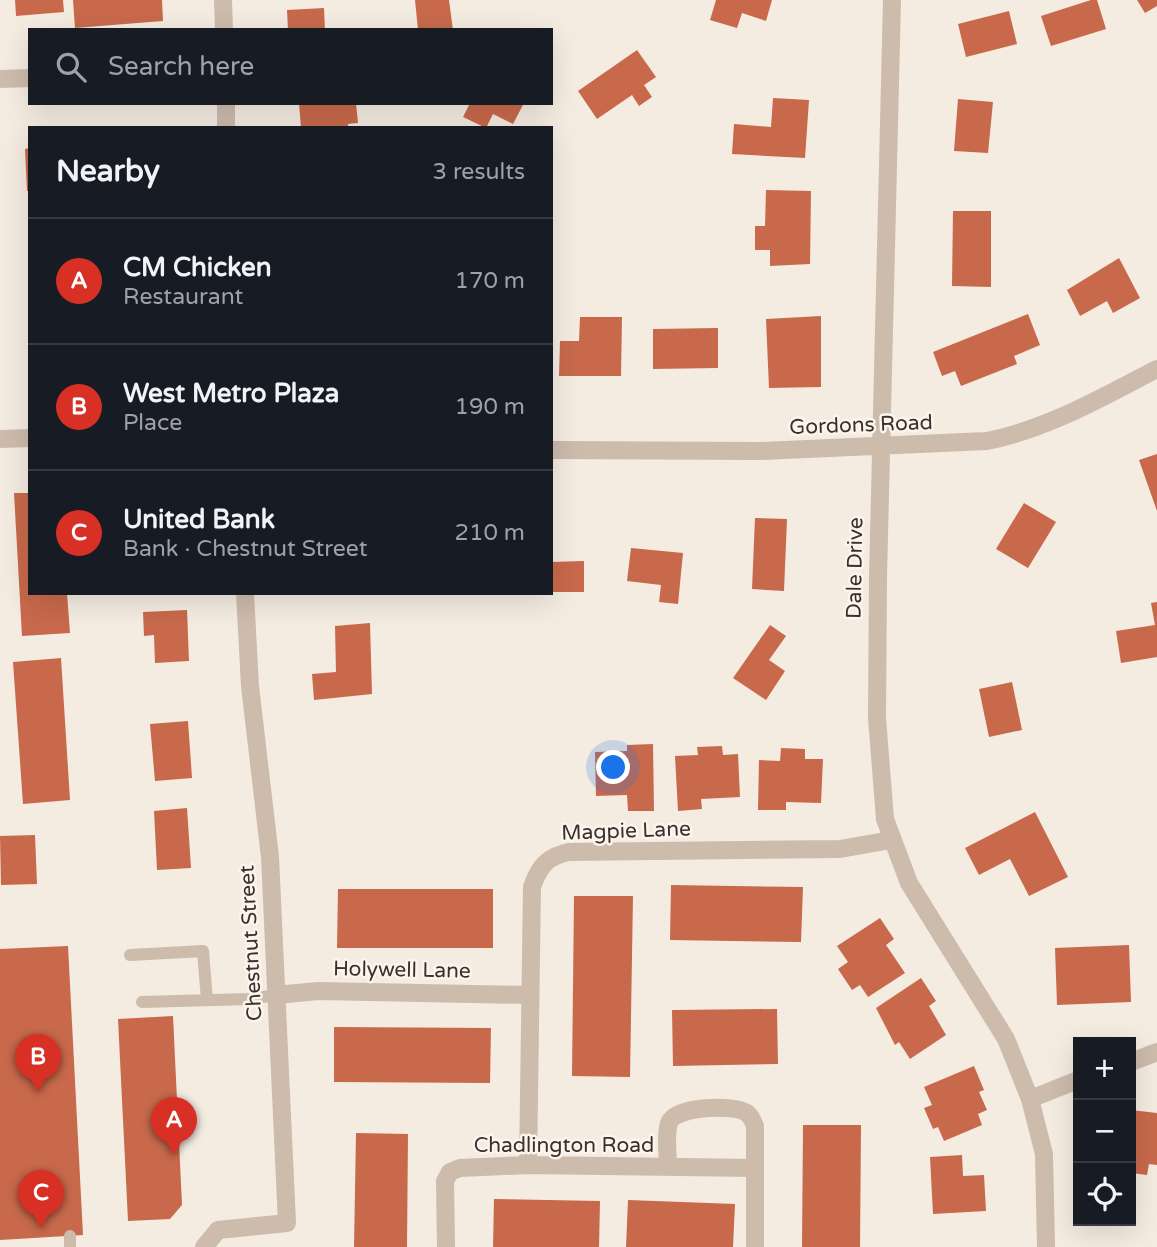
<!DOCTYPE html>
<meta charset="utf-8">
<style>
:root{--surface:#171b24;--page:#242831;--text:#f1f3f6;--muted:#9ea1a6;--line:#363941;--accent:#d93025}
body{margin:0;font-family:"Varela Round",sans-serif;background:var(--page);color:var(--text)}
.controls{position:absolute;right:21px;bottom:21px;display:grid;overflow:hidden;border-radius:0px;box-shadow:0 7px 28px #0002}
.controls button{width:63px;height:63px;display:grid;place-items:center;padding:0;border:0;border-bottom:2px solid var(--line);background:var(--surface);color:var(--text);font:35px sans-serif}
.you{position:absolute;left:614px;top:768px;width:24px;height:24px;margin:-18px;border:5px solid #fff;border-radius:50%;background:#1a73e8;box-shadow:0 0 0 10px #1a73e833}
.badge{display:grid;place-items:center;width:46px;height:46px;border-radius:50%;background:var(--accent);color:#fff;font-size:23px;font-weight:700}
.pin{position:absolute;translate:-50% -58px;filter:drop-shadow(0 2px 4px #0008)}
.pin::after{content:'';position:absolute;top:37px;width:24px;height:21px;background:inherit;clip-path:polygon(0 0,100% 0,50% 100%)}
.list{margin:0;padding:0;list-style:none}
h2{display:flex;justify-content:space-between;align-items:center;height:91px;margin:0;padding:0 28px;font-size:30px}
h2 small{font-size:23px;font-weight:400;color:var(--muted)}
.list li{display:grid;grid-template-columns:46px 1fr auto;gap:21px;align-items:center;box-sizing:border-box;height:126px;padding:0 28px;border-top:2px solid var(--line)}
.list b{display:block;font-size:26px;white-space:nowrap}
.list p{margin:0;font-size:23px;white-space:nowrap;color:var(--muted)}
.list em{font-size:23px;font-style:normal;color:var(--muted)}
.icon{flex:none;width:38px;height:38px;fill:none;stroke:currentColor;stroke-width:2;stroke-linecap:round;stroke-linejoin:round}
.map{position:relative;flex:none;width:1157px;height:1247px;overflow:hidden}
.search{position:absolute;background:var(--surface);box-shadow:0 7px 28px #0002;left:28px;top:28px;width:525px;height:77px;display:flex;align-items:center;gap:18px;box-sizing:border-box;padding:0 24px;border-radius:0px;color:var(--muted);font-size:26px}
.panel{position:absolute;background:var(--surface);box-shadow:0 7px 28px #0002;left:28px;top:126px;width:525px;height:469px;border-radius:0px}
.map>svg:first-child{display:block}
</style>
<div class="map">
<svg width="1157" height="1247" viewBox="0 0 1157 1247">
<rect width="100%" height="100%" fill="#f4ebe1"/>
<!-- building -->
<path fill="#c8694b" d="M 15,0 L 63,0 L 64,12 L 16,16 Z
M 73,0 L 162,0 L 163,21 L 75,28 Z
M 415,0 L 449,0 L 453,30 L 418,30 Z
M 716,0 L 772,0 L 766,21 L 742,13 L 737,28 L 710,20 Z
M 1091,0 L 1097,0 L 1106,29 L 1051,46 L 1041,16 Z
M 1137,0 L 1157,0 L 1157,6 L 1145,13 Z
M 324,8 L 325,30 L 288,30 L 287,10 Z
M 1009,11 L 1017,44 L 966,57 L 958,24 Z
M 637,50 L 656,77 L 644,85 L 652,97 L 639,106 L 632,95 L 597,119 L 578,91 Z
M 773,98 L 809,100 L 805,158 L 732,154 L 734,124 L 771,127 Z
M 958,99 L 993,102 L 988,153 L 954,151 Z
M 299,103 L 356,103 L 358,123 L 348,124 L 348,128 L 301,128 Z
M 470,103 L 524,103 L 513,124 L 493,114 L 486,128 L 463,117 Z
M 30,148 L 30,191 L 27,191 L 25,149 Z
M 766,190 L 811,191 L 810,264 L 770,266 L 770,250 L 755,250 L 755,226 L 765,226 Z
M 953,211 L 991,211 L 991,287 L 952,286 Z
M 1119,258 L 1140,298 L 1113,313 L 1107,301 L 1080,316 L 1067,290 Z
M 1028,314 L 1040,345 L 1014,356 L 1017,364 L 961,386 L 955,371 L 942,376 L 933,352 Z
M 821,316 L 821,387 L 769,388 L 766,319 Z
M 580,317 L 622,317 L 621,376 L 559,376 L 560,341 L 579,341 Z
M 718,328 L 718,368 L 653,369 L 653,329 Z
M 1157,454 L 1157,511 L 1139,460 Z
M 14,493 L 30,493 L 30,593 L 67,593 L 70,633 L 22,636 Z
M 1024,503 L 1056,522 L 1028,568 L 996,549 Z
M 755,518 L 787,519 L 784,591 L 752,589 Z
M 631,548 L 683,553 L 678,604 L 659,602 L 661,585 L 627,581 Z
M 584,561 L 584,592 L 551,592 L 551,562 Z
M 1157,602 L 1157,657 L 1121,663 L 1116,631 L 1155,625 L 1151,603 Z
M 187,610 L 189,661 L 155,663 L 154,635 L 144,636 L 143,612 Z
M 370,623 L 372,694 L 314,700 L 312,674 L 336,672 L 335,626 Z
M 770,625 L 786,636 L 769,660 L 785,671 L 766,700 L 733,678 Z
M 61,658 L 70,800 L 23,804 L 13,662 Z
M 1012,682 L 1022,730 L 989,737 L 979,689 Z
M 188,721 L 192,778 L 155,781 L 150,724 Z
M 653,744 L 654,811 L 628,811 L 627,795 L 596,796 L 595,752 L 627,751 L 627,745 Z
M 722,746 L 723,755 L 738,754 L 740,797 L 701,799 L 702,809 L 678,811 L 675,756 L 698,755 L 697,747 Z
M 781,748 L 805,749 L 805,759 L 823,759 L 821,803 L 786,802 L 786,810 L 758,810 L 759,760 L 780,761 Z
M 187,808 L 191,868 L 157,870 L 154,811 Z
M 1035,812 L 1068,877 L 1029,896 L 1010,859 L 979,875 L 965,848 Z
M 35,835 L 37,884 L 1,885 L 0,836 Z
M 671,885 L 803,887 L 801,942 L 670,940 Z
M 338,889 L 493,889 L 493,948 L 337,948 Z
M 574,896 L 633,896 L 630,1077 L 572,1076 Z
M 880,918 L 894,939 L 886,945 L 905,973 L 868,997 L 860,985 L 852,990 L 838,969 L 848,962 L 837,946 Z
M 1129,945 L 1131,1002 L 1057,1005 L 1055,948 Z
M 68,946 L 83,1235 L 0,1240 L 0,949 Z
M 921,978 L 936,1001 L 929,1006 L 946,1035 L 910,1059 L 899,1042 L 895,1045 L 876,1008 Z
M 777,1009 L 778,1064 L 673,1066 L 672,1010 Z
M 173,1016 L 182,1205 L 170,1219 L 128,1221 L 118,1019 Z
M 334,1027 L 491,1028 L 490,1083 L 334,1082 Z
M 974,1066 L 984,1090 L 979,1092 L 987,1110 L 978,1114 L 982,1125 L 944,1141 L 938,1127 L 933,1129 L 924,1108 L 932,1105 L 924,1087 Z
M 1131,1110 L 1157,1113 L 1157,1165 L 1149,1164 L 1147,1175 L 1131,1173 Z
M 803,1125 L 861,1125 L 860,1247 L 802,1247 Z
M 356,1133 L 408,1134 L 407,1247 L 354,1247 Z
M 962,1155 L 963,1176 L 984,1175 L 986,1211 L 933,1214 L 930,1157 Z
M 494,1199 L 600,1201 L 599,1247 L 493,1247 Z
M 628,1200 L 735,1204 L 733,1247 L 626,1247 Z"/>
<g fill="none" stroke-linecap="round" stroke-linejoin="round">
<!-- service -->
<path stroke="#cdbbac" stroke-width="12" d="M 130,955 L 203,951 L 207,1000
M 142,1002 L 249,999 L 276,995
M 70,1236 L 70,1247"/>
<!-- minor -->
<path stroke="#cdbbac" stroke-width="18" d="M 223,0 L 224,30
M 892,0 L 878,577 L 877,718 L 885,819 L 909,883 L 1006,1039 L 1030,1099 L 1044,1154 L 1046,1247
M 0,79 L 30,78
M 226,128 L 226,103
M 0,439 L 30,438
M 551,450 L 760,451 L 987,441 C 1048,429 1102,397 1157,369
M 276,995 L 318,991 L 528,995
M 1131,1062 L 1157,1052
M 1030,1099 L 1078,1080
M 528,1165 L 532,887 C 539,867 547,856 569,852 L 840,849 L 891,840
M 668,1167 C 668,1154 665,1135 669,1123 C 675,1106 735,1104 747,1113 C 751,1116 753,1121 755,1126 L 755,1247
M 204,1247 L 218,1230 L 287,1223 L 270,857 L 250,686 L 245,593
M 446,1247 L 445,1181 L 450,1172 L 460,1168 L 528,1165 L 755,1168"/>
</g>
<g text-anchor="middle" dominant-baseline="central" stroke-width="5" stroke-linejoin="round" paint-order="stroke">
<!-- street labels -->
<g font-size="21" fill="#3b302b" stroke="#fbf5ee">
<text transform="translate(861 425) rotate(-2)">Gordons Road</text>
<text transform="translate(855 568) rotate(-89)">Dale Drive</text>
<text transform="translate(626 831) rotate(-2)">Magpie Lane</text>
<text transform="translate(251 943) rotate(-93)">Chestnut Street</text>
<text transform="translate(402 970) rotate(1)">Holywell Lane</text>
<text x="564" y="1145">Chadlington Road</text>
</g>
</g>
</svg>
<div class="controls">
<button>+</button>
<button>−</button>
<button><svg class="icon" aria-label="locate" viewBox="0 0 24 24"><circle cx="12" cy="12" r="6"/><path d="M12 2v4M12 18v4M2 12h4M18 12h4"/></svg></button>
</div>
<div class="you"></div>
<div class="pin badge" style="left:174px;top:1155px">A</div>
<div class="pin badge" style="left:38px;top:1092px">B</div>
<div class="pin badge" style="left:41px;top:1228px">C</div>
<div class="search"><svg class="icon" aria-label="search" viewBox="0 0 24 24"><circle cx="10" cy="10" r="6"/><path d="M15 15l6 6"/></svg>Search here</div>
<section class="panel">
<h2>Nearby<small>3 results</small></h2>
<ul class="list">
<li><span class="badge">A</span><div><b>CM Chicken</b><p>Restaurant</p></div><em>170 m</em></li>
<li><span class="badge">B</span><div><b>West Metro Plaza</b><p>Place</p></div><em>190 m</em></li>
<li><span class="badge">C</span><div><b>United Bank</b><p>Bank · Chestnut Street</p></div><em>210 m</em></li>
</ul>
</section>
</div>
